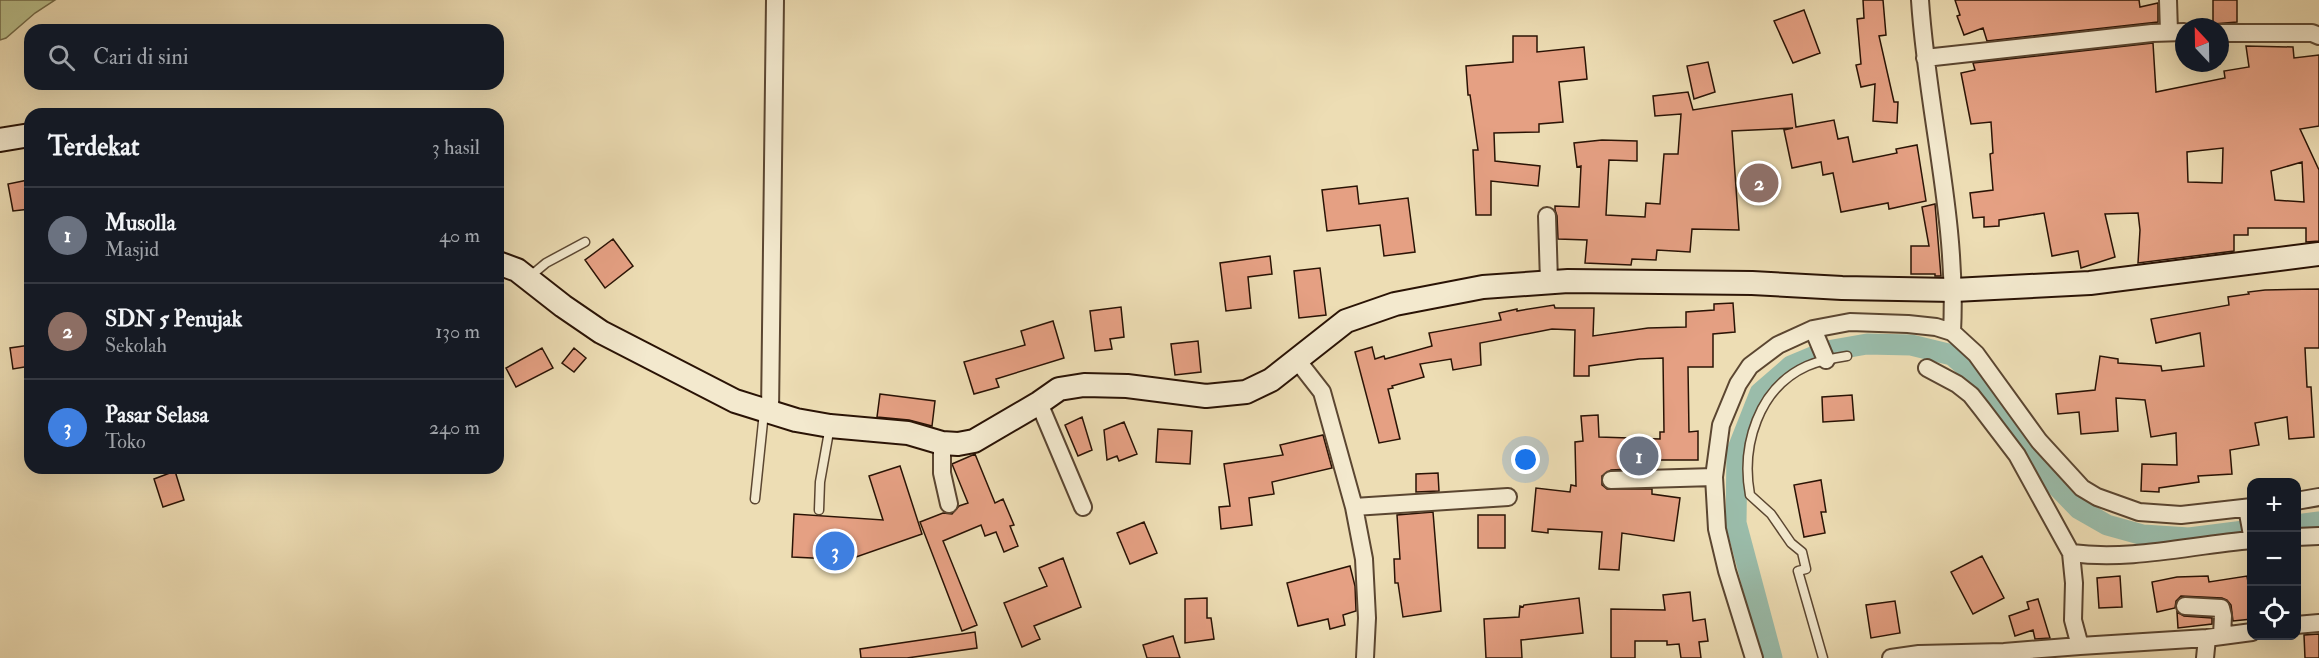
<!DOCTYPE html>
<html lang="id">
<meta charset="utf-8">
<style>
:root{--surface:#171b24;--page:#242831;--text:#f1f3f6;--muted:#9ea1a6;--line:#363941;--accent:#8c9099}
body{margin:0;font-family:"IM FELL Double Pica",serif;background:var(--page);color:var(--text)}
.controls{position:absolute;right:18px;bottom:18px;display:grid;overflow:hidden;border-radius:12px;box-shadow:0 6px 24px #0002}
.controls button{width:54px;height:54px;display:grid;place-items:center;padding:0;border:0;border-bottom:2px solid var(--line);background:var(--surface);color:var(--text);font:30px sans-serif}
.compass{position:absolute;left:2175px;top:18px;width:54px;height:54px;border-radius:50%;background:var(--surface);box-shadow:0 6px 24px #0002;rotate:338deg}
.you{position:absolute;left:1526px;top:460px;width:21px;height:21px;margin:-15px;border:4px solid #fff;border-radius:50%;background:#1a73e8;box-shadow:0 0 0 9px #1a73e833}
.badge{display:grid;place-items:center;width:39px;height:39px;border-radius:50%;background:var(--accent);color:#fff;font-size:20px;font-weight:700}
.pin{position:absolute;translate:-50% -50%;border:3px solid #fff;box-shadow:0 2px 6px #0006}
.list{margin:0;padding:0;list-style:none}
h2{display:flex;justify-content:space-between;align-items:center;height:78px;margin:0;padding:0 24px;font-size:26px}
h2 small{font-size:20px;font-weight:400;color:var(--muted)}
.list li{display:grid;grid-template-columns:39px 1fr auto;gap:18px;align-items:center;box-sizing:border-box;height:96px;padding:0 24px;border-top:2px solid var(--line)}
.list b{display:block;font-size:22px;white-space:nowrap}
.list p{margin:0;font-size:20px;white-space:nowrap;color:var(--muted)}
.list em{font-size:20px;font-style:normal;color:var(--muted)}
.icon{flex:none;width:33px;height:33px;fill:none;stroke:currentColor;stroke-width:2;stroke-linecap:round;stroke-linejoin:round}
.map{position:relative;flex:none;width:2319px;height:658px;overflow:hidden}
.search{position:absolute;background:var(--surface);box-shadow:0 6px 24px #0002;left:24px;top:24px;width:480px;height:66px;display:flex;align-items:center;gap:15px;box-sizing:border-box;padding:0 21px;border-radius:18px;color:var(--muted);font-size:22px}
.panel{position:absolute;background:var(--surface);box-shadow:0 6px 24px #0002;left:24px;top:108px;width:480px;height:366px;border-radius:18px}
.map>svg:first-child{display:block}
</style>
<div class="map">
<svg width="2319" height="658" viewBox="0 0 2319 658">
<rect width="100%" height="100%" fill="#edddb4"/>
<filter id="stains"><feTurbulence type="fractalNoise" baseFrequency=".00333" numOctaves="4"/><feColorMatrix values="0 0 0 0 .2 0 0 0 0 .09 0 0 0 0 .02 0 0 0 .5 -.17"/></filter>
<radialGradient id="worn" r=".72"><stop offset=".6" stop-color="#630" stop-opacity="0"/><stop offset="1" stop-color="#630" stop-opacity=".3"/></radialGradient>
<!-- green -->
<path fill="#bac08c" stroke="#726a48" stroke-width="1.5" d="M 0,0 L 55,0 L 35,13 L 6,38 L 0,40 Z"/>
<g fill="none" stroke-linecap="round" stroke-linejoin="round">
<!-- canal -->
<path stroke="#9abcaa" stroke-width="21" d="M 2296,525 L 2319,522
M 1772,658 L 1736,523 L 1737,451 L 1760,393 L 1791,366 L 1827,351 L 1867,344 L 1911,345 L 1952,355 L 1978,378 L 2049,478 L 2079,509 L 2107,525 L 2143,535 L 2189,538 L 2252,530"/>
</g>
<!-- building -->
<path fill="#e5a083" stroke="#2a1305" stroke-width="1.5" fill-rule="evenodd" d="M 1863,0 L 1883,0 L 1886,35 L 1879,36 L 1894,102 L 1898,102 L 1897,123 L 1873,121 L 1875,84 L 1861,87 L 1856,65 L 1861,64 L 1857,19 L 1864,18 Z
M 1955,0 L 2139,0 L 2140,7 L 2158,3 L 2158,22 L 1987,41 L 1983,28 L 1964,35 L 1957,16 L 1960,15 Z
M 2213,0 L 2237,0 L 2237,22 L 2213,24 Z
M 1804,10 L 1820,53 L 1793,63 L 1774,21 Z
M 1513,36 L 1537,36 L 1537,52 L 1584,47 L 1587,79 L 1559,82 L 1563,122 L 1539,124 L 1539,132 L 1494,133 L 1495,161 L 1540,166 L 1538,186 L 1491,181 L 1491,215 L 1476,215 L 1473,150 L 1478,150 L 1470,95 L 1468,95 L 1466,66 L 1513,62 Z
M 2153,43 L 2156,92 L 2225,78 L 2224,71 L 2249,67 L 2246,46 L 2293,47 L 2294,58 L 2319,55 L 2319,126 L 2300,129 L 2319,170 L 2319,241 L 2306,242 L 2306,228 L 2248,228 L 2248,235 L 2234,235 L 2234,251 L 2138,263 L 2140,230 L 2138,213 L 2105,214 L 2115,257 L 2081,268 L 2078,251 L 2052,256 L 2044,213 L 1999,220 L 1999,226 L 1984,227 L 1984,217 L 1973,218 L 1970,193 L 1993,190 L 1990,154 L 1993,153 L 1991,122 L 1971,124 L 1961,73 L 1975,70 L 1973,63 ZM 2223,148 L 2222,183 L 2188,182 L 2187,152 ZM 2302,162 L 2304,202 L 2275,200 L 2271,171 Z
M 1708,62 L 1715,92 L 1694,99 L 1687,66 Z
M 1688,92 L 1693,110 L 1792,94 L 1796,127 L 1834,120 L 1838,139 L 1848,137 L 1853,162 L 1897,153 L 1896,149 L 1917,145 L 1926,201 L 1889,209 L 1888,203 L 1841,212 L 1833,173 L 1823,175 L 1821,162 L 1792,168 L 1784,130 L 1793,128 L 1732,131 L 1739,230 L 1692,229 L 1690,252 L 1657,250 L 1656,260 L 1632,259 L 1631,265 L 1585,263 L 1587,240 L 1558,239 L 1557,216 L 1555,210 L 1555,206 L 1579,207 L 1581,166 L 1577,167 L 1574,143 L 1602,140 L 1637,141 L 1637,161 L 1609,160 L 1606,215 L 1645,217 L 1646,203 L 1660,204 L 1664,154 L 1678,154 L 1681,114 L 1655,116 L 1653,96 Z
M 28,180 L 30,209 L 13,211 L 8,184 Z
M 1357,186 L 1359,204 L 1408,198 L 1415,252 L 1384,256 L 1380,225 L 1327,231 L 1322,190 Z
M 1935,204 L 1941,276 L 1935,276 L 1935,274 L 1911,274 L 1911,246 L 1929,246 L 1922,207 Z
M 613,239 L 633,266 L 605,288 L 585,260 Z
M 1270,256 L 1272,274 L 1248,277 L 1251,308 L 1226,311 L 1220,263 Z
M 1320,268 L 1326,315 L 1299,318 L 1294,271 Z
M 2319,289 L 2319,348 L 2305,348 L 2307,387 L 2311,387 L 2314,437 L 2289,439 L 2287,417 L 2255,423 L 2259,445 L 2230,450 L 2232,474 L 2198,476 L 2199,482 L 2159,488 L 2159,492 L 2141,491 L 2142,464 L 2177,465 L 2176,433 L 2151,437 L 2145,400 L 2116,398 L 2118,431 L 2081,434 L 2079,412 L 2058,414 L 2056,394 L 2095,390 L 2100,356 L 2118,359 L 2118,363 L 2161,366 L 2162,371 L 2204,366 L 2200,333 L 2156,343 L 2151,319 L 2229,305 L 2228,297 L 2249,294 L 2248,292 L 2265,290 Z
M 1733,303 L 1735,332 L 1713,334 L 1713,367 L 1688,367 L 1689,432 L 1698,431 L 1698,460 L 1653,460 L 1653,468 L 1611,470 L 1602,476 L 1602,485 L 1607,489 L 1652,489 L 1652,494 L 1680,498 L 1674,541 L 1622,533 L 1619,570 L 1599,569 L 1602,532 L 1548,529 L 1548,533 L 1532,531 L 1536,488 L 1570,492 L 1571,485 L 1576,486 L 1575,442 L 1583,441 L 1581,416 L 1598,415 L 1599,437 L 1660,439 L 1660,432 L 1664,432 L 1663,358 L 1639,359 L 1589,366 L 1589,376 L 1574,376 L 1575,330 L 1552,329 L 1480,343 L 1481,365 L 1453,370 L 1451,359 L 1420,364 L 1424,377 L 1392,386 L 1393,388 L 1388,389 L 1400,439 L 1379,443 L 1355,352 L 1372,347 L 1375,359 L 1384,356 L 1385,359 L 1432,346 L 1429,333 L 1501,320 L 1499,313 L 1517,309 L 1517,311 L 1554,305 L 1555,308 L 1594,308 L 1593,336 L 1648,328 L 1686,327 L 1686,312 L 1714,310 L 1714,304 Z
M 1121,307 L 1124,337 L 1110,339 L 1112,349 L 1095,351 L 1090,311 Z
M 1053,321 L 1064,358 L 996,379 L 999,387 L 974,394 L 964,362 L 1025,345 L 1021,331 Z
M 1198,341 L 1201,372 L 1175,375 L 1171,344 Z
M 30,345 L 30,366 L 13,369 L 10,348 Z
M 542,348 L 553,368 L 516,387 L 506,368 Z
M 574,348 L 586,358 L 574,372 L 562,363 Z
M 880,394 L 935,401 L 932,426 L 909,420 L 877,417 Z
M 1852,395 L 1854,420 L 1823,422 L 1822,397 Z
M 1082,417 L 1092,450 L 1078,456 L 1065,425 Z
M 1124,422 L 1137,454 L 1119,461 L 1117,456 L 1107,460 L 1104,430 Z
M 1158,429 L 1192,431 L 1190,464 L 1156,462 Z
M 1323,435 L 1332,468 L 1272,482 L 1274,494 L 1249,498 L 1252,525 L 1221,529 L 1219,507 L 1230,506 L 1224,464 L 1283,455 L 1280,445 Z
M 975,454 L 995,503 L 1003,499 L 1014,525 L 1010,526 L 1018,546 L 1004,552 L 996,532 L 985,536 L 981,525 L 943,541 L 977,625 L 962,631 L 920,522 L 943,513 L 952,514 L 959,506 L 968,503 L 952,464 Z
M 900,466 L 922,534 L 853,558 L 853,560 L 792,557 L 794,514 L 883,520 L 869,476 Z
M 175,471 L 184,500 L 163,507 L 154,479 Z
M 1438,473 L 1439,491 L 1416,492 L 1416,474 Z
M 1821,480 L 1826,512 L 1821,512 L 1825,533 L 1804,537 L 1794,485 Z
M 1433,512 L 1441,611 L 1403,617 L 1398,583 L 1395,583 L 1394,559 L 1400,559 L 1397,515 Z
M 1478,515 L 1505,515 L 1505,548 L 1478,548 Z
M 1144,522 L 1157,553 L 1130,564 L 1117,533 Z
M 1982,556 L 2004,598 L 1973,614 L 1951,572 Z
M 1063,558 L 1081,607 L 1034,626 L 1040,639 L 1022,647 L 1004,603 L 1047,586 L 1039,568 Z
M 1350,566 L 1355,586 L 1356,611 L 1343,615 L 1345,625 L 1330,629 L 1328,619 L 1298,626 L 1287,583 Z
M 2120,576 L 2122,607 L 2099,608 L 2097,578 Z
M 2208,576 L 2209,582 L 2247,576 L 2250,594 L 2252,594 L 2252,619 L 2233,621 L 2231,605 L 2227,600 L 2222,598 L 2181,596 L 2176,601 L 2175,608 L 2157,612 L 2152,582 L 2177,577 Z
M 1690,592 L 1693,621 L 1705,619 L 1708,641 L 1699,642 L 1701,658 L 1681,658 L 1679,644 L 1667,645 L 1667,641 L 1635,641 L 1635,658 L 1611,658 L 1611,609 L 1665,610 L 1663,595 Z
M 1207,598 L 1207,618 L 1211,618 L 1214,639 L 1185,643 L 1185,599 Z
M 1579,598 L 1583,633 L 1521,640 L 1522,658 L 1486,658 L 1484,619 L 1519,617 L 1520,606 L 1523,607 L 1524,605 Z
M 2038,599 L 2050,638 L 2035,639 L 2033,630 L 2015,636 L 2009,616 L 2029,609 L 2027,602 Z
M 1895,601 L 1900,633 L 1871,638 L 1866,605 Z
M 2177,612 L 2184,616 L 2212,618 L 2212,624 L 2178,628 Z
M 975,632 L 977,648 L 907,658 L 861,658 L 860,649 Z
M 2319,634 L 2319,658 L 2305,658 L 2304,635 Z
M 1173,636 L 1180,658 L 1147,658 L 1143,645 Z"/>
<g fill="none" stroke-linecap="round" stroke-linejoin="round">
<defs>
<path id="lane" d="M 528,278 L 546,263 L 585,242
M 755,499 L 764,412
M 819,510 L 820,482 L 830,426
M 1823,658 L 1798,571 L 1806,569 L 1802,552 L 1791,543 L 1771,514 L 1750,495 C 1741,446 1758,388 1807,366 C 1820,360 1834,358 1847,356"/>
<path id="street" d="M 1920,0 C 1927,111 1958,220 1952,332
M 2168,0 L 2169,32
M 2220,33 L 2312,33 L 2319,36
M 1925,58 L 2152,33 L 2184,32
M 1547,216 L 1549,282
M 1813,329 L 1826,360
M 1297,360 L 1322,392 L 1354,507 L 1364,559 L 1367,618 L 1365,658
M 1927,368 L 1957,384 L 1971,395 L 1982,409 L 2017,455 L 2071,553 C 2132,561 2191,545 2252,540
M 1039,403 L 1083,507
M 770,413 L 775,0
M 942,443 L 942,473 L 949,504
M 1611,480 L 1714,477
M 2296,501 L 2319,497
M 1354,507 L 1508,497
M 2247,508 L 2252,535
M 2296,537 L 2319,536
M 2071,553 L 2074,583 L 2073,620 L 2080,646 L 2207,638 L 2252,632
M 2185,606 L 2221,608 L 2223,616 L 2222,635
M 2296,625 L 2319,623
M 1754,658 L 1727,571 L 1717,529 L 1714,477 L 1721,425 L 1738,384 L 1750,366 L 1778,345 L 1813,329 L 1850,322 L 1908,324 L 1936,327 L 1952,332 L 1976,354 L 2039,441 L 2082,488 L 2097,497 L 2139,512 L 2181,515 L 2252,507
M 1891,658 L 1919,654 L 2004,652 L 2080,646
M 2205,658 L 2207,638"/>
<path id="secondary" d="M 0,140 L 30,135
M 498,263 L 517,270 L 563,306 L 601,332 L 735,401 L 796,420 L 830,426 L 908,433 L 942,443 L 958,444 L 974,441 L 1039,403 L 1059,389 L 1084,385 L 1127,386 L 1206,396 L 1246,392 L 1271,380 L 1346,321 L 1395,304 L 1483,287 L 1568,281 L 1752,283 L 1842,288 L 1954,290 L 2090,283 L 2319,254"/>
</defs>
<!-- lane casing -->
<use href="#lane" stroke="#5b4631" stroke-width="11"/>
<!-- street casing -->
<use href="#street" stroke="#5b4631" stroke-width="20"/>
<!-- secondary casing -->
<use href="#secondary" stroke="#2a1305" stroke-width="26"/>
<!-- lane -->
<use href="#lane" stroke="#f3e9ce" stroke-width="8"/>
<!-- street -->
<use href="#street" stroke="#f3e9ce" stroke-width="16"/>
<!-- secondary -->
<use href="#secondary" stroke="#f3e9ce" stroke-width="22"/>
</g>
<rect width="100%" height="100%" filter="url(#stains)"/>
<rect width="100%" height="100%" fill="url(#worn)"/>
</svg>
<div class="controls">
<button>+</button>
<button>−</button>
<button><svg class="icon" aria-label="locate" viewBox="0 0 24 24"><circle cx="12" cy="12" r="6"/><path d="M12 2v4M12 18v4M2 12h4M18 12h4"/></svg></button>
</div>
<svg class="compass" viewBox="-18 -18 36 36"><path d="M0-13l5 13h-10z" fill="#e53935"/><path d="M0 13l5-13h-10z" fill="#9ea1a6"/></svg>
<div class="you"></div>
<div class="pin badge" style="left:1639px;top:456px;background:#6b7280">1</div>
<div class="pin badge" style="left:1759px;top:183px;background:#8d6e63">2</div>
<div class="pin badge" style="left:835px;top:551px;background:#3f7fe0">3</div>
<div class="search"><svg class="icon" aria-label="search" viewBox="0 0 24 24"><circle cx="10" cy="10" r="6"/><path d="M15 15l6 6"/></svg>Cari di sini</div>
<section class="panel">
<h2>Terdekat<small>3 hasil</small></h2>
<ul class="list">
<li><span class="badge" style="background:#6b7280">1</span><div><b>Musolla</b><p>Masjid</p></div><em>40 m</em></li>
<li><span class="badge" style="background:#8d6e63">2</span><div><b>SDN 5 Penujak</b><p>Sekolah</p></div><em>130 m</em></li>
<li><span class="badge" style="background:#3f7fe0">3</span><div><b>Pasar Selasa</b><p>Toko</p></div><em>240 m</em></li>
</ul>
</section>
</div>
